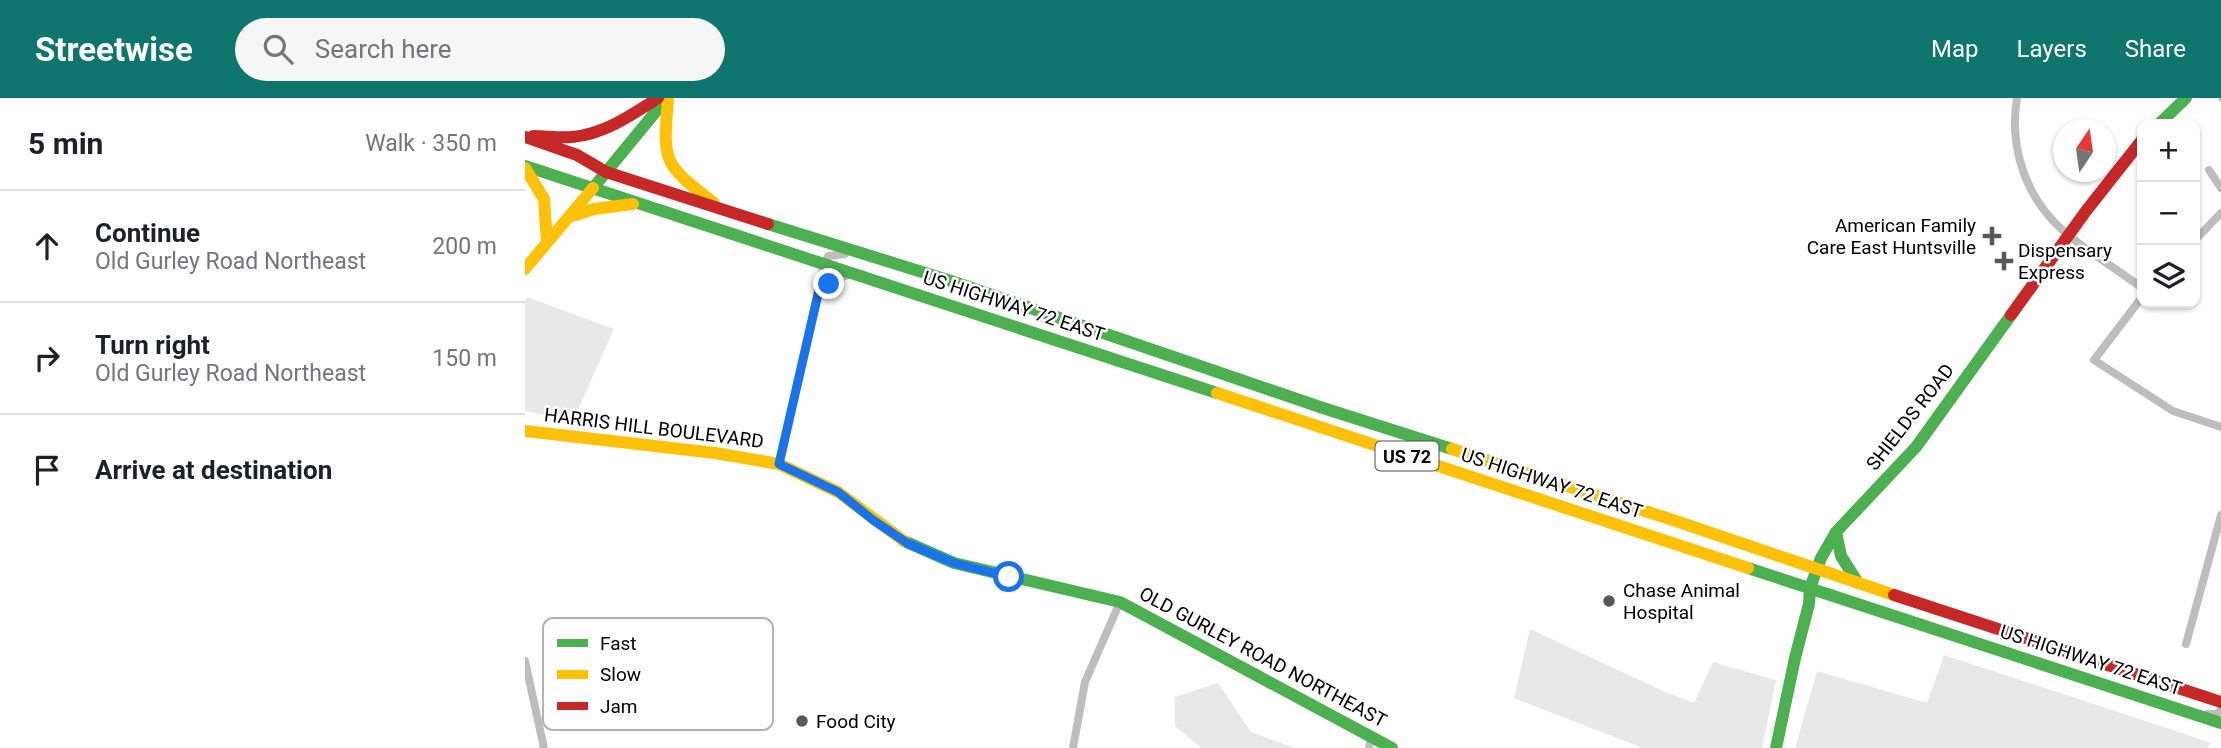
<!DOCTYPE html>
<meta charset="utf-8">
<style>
:root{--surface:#fff;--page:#f6f6f6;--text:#202124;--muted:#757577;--line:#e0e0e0;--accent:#0f766e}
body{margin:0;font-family:Roboto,sans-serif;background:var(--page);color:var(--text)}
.controls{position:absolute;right:21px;top:21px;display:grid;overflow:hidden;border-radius:14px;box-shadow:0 2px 5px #0004}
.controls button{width:63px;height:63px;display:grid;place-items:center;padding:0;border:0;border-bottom:2px solid var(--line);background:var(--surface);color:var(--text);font:35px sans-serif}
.compass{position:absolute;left:1528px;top:21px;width:63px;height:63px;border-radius:50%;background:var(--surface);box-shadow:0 2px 5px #0004;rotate:13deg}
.stop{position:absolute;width:21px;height:21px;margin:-16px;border:5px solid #1a73e8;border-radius:50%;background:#fff}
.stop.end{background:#1a73e8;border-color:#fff;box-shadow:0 2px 7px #0008}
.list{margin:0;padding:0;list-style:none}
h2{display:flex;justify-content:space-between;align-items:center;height:91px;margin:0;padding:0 28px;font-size:30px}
h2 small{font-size:23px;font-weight:400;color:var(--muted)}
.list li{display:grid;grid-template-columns:46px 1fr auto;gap:21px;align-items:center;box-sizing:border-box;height:112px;padding:0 28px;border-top:2px solid var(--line)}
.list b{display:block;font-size:26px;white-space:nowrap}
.list p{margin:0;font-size:23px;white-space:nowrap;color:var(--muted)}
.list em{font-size:23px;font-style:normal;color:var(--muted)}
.icon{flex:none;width:38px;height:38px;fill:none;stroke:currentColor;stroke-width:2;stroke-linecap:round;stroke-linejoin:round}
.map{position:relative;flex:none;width:1696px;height:650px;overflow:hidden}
header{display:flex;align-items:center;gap:42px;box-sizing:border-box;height:98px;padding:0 35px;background:var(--accent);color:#fff}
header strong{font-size:33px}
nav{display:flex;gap:38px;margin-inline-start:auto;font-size:24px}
.search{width:490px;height:63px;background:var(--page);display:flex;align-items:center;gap:18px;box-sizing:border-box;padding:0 24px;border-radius:38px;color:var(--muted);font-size:26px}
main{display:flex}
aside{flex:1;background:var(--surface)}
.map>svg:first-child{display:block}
</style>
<header>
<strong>Streetwise</strong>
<div class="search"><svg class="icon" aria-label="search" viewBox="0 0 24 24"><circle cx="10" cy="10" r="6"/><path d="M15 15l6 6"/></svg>Search here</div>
<nav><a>Map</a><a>Layers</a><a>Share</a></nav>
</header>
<main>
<aside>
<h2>5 min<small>Walk · 350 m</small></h2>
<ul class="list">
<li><svg class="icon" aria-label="ahead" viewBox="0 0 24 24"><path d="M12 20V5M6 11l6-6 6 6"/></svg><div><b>Continue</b><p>Old Gurley Road Northeast</p></div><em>200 m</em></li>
<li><svg class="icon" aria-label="right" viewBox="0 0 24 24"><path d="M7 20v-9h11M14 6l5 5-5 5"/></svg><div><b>Turn right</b><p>Old Gurley Road Northeast</p></div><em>150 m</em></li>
<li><svg class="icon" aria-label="arrive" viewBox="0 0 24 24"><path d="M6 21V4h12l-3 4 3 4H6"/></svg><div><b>Arrive at destination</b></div></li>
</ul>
</aside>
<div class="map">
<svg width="1696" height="650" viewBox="0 0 1696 650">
<rect width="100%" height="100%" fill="#fff"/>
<!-- green -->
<path fill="#e8e8e8" d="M 2,199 L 89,231 L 48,323 L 0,313 L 0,205 Z
M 1005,531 L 1138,593 L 1169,605 L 1188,564 L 1251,582 L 1237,650 L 1118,650 L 989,600 Z
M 1419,557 L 1666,638 L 1686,645 L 1682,650 L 1270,650 L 1292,573 L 1402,605 Z
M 693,585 L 726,634 L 770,650 L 676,650 L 650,628 L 650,599 Z"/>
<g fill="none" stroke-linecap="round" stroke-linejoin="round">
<!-- street -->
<path stroke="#bdbdbd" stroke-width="8" d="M 1492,0 C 1485,41 1496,85 1523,117 C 1543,142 1586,167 1613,187
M 1684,72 L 1696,90
M 1670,142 L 1696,115
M 294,192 L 315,180 L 326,176
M 1614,203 L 1569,262 L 1648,313 L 1696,329
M 254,366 L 299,167 L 303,158 L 320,156
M 1661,546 L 1696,417
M 0,563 L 19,650
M 1682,616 L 1691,616 L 1696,612
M 548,650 L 560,584 L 595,504
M 844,650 L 846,639"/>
<!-- fast -->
<path stroke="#4caf50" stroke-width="12" d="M 1634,26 L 1661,0
M 0,68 L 692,295
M 68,90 L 142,0
M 243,126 L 426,183 L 798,310 L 927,351
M 1311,434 L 1316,458 L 1333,485
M 379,443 L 429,465 L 595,504 L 867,650
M 1223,470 L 1696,625
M 1251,650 L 1270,560 L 1284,506 L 1285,490 L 1296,460 L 1311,434 L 1391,349 L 1486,217"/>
<!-- slow -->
<path stroke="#ffc107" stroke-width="12" d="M 143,0 C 138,65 137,65 189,105
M 0,70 L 19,101 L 22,144
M 44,119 L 69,111 L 108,106
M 0,171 L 68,90
M 692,295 L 1223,470
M 0,333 L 190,355 L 254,366 L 313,394 L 379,443
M 927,351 L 1145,421 L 1369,497"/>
<!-- jam -->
<path stroke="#c62828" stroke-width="12" d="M 8,38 C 21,38 34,40 47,39 C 79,36 107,17 133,0
M 0,39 L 52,57 L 81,74 L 243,126
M 1486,217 L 1561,113 L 1617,42
M 1369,497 L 1696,604"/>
<!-- rail -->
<path stroke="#bdbdbd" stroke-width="2.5" stroke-dasharray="10 3.5 2 3.5" stroke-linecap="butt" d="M 1694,0 L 1696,3"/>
</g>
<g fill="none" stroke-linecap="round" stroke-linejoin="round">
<!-- route -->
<path stroke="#1a73e8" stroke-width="9" d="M 304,186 L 294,192 L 254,366 L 313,394 L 348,422 L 382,445 L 429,465 L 484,479"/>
</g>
<!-- markers -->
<g fill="#595959" stroke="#fff" stroke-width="2.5">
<path d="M1463.5 127.5h7v7h7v7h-7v7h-7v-7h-7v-7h7z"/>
<path d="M1475.5 152.5h7v7h7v7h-7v7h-7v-7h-7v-7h7z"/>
<circle cx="1084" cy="503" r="7"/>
<circle cx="277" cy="623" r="7"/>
</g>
<g text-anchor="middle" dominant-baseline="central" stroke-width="5" stroke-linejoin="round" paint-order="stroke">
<!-- shield labels -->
<rect fill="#fff" stroke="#4c4c4c" stroke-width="2" x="850.5" y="343.5" width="63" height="29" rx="5"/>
<g font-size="18" font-weight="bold" fill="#000">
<text x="882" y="358">US 72</text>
</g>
<!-- poi labels -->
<g font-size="19" fill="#000" stroke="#fff" text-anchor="start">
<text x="1451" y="127" text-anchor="end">American Family<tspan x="1451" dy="22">Care East Huntsville</tspan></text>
<text x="1493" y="152">Dispensary<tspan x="1493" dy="22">Express</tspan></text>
<text x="1098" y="492">Chase Animal<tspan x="1098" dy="22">Hospital</tspan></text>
<text x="291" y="623">Food City</text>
</g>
<!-- street labels -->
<g font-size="19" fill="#000" stroke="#fff">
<text transform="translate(489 208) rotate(18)">US HIGHWAY 72 EAST</text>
<text transform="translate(1385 319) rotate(-52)">SHIELDS ROAD</text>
<text transform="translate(129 330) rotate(7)">HARRIS HILL BOULEVARD</text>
<text transform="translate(1027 385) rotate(18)">US HIGHWAY 72 EAST</text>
<text transform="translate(738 559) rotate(28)">OLD GURLEY ROAD NORTHEAST</text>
<text transform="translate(1566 562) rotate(18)">US HIGHWAY 72 EAST</text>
</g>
</g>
<!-- legend -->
<rect x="18" y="520" width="230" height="112" rx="10" fill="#fff" stroke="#b2b2b2" stroke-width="2"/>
<rect x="32" y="541" width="31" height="8" fill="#4caf50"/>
<rect x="32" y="572" width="31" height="9" fill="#ffc107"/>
<rect x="32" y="604" width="31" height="8" fill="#c62828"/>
<g font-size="19" fill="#000">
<text x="75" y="552">Fast</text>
<text x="75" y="583">Slow</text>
<text x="75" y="615">Jam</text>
</g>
</svg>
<div class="controls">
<button>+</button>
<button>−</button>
<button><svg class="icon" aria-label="layers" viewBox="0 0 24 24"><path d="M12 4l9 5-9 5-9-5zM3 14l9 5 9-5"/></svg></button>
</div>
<svg class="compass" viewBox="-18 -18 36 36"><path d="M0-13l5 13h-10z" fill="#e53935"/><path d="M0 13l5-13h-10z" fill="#757577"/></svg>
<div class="stop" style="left:484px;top:479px"></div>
<div class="stop end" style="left:304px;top:186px"></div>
</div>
</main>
